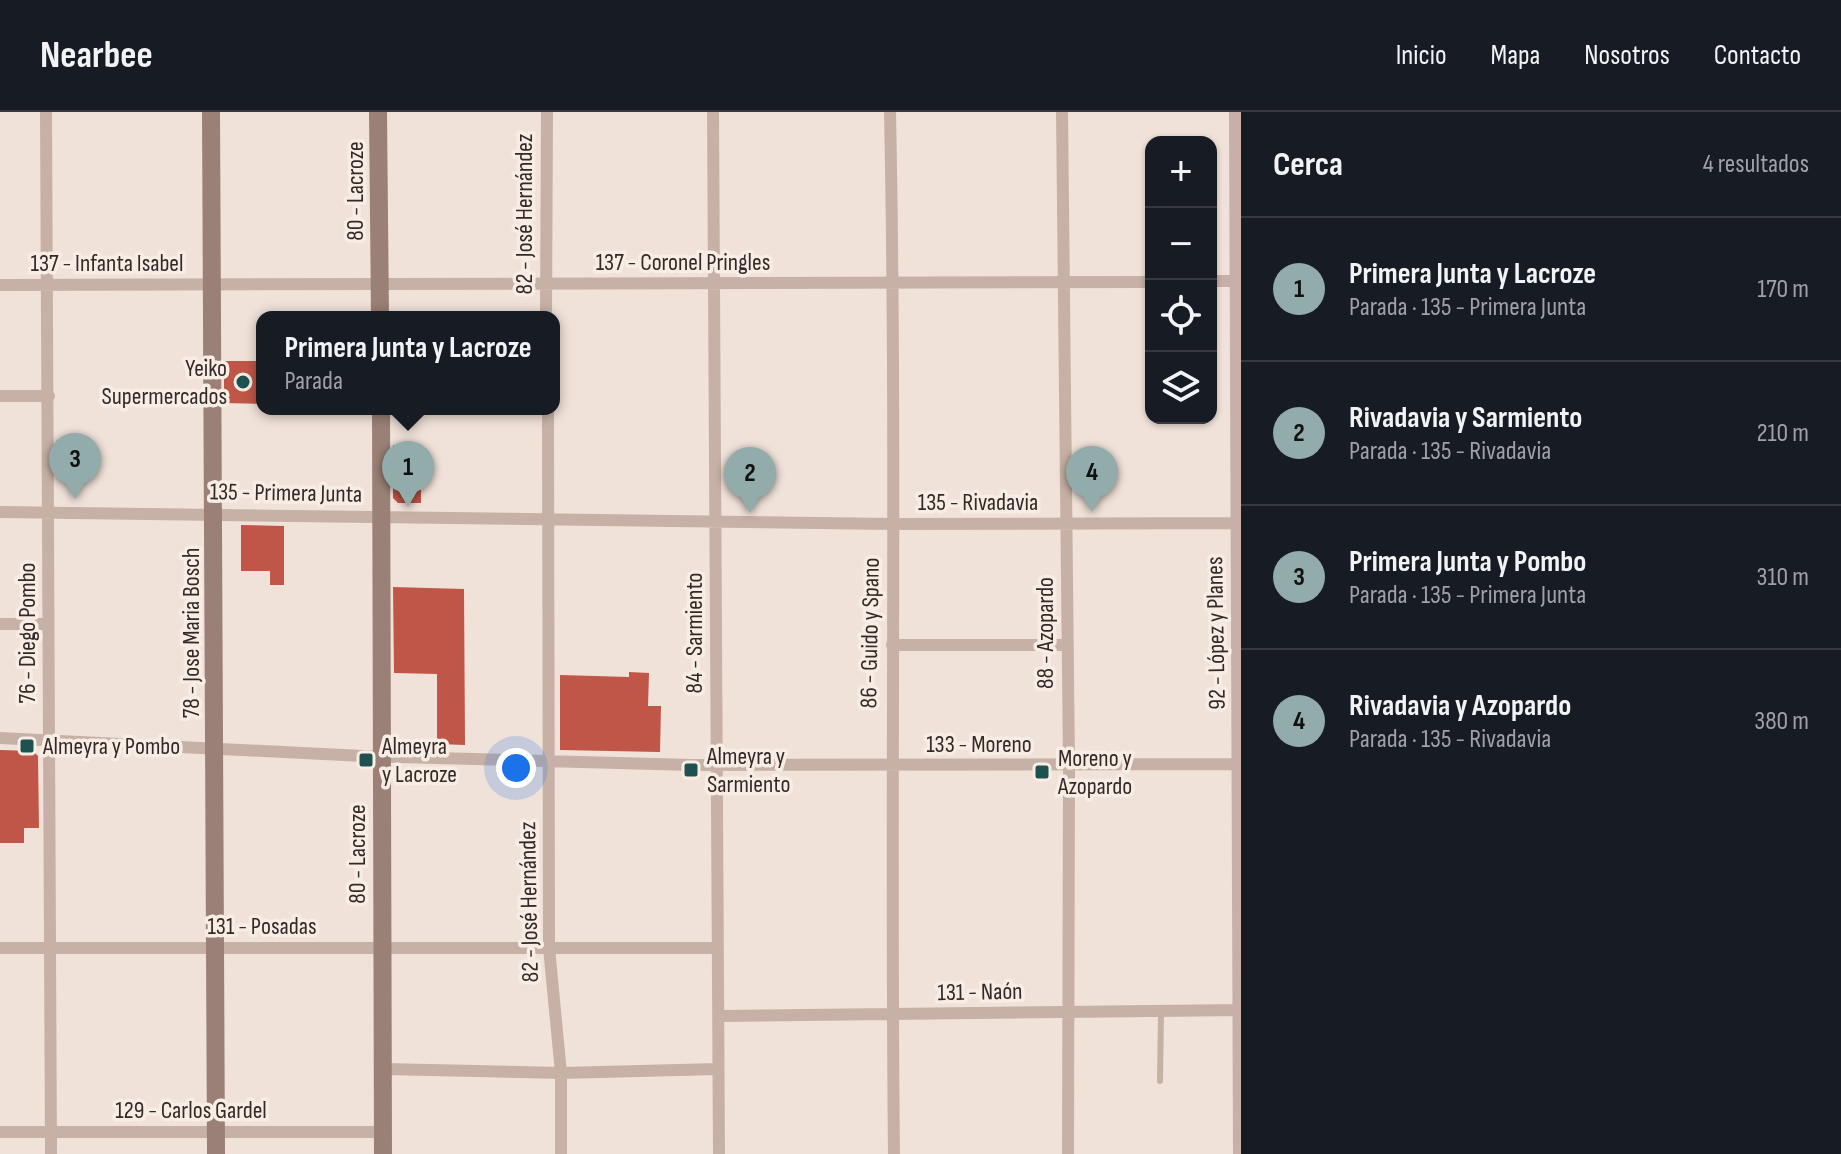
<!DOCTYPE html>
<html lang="es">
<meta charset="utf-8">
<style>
:root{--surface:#171b24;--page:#20242c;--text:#f1f3f6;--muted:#9ea1a6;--line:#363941;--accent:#92abab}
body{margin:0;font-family:"Sofia Sans Condensed",sans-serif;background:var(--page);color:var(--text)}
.controls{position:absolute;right:24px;top:24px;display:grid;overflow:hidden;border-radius:16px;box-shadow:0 2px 6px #0004}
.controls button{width:72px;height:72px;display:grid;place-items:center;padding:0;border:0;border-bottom:2px solid var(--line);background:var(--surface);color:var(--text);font:40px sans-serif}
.you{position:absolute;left:516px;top:656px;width:28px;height:28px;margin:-20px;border:6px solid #fff;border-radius:50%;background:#1a73e8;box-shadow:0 0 0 12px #1a73e833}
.badge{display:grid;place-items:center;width:52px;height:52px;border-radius:50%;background:var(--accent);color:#111;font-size:26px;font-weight:700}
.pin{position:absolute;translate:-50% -66px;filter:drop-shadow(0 2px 4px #0008)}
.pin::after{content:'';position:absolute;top:42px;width:28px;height:24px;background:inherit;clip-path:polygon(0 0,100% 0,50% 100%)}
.popup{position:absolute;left:256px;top:199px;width:304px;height:104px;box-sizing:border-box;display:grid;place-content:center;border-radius:16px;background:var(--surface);filter:drop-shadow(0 2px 6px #0005);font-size:26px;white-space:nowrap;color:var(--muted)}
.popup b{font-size:30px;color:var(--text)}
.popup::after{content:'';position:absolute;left:50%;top:100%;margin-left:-16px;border:16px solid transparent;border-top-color:var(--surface)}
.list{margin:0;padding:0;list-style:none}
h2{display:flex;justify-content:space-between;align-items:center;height:104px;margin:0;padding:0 32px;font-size:34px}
h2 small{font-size:26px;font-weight:400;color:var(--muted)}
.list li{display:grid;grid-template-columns:52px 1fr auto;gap:24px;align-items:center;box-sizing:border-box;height:144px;padding:0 32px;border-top:2px solid var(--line)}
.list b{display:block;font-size:30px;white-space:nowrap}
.list p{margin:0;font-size:26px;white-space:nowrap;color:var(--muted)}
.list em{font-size:26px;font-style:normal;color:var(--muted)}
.icon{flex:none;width:44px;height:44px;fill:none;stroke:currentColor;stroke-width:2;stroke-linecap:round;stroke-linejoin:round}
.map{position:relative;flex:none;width:1241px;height:1042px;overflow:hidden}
header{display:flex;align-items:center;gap:48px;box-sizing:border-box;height:112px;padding:0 40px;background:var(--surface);border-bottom:2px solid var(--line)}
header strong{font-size:38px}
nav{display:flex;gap:44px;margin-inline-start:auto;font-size:28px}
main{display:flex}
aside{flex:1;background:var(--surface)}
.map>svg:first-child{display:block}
</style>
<header>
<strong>Nearbee</strong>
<nav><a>Inicio</a><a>Mapa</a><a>Nosotros</a><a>Contacto</a></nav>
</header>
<main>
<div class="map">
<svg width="1241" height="1042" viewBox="0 0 1241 1042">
<rect width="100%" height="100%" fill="#f0e2d9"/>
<!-- building -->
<path fill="#c05647" d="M 224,249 L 262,249 L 262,292 L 224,291 Z
M 393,333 L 421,333 L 421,391 L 398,391 L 393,386 Z
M 241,413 L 284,414 L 284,473 L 270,473 L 270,459 L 241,459 Z
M 393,475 L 464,477 L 465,633 L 437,632 L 437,562 L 394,561 Z
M 629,560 L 649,561 L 648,594 L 661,594 L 660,640 L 560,638 L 560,563 L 629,565 Z
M 0,638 L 33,639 L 38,644 L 39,716 L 24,716 L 24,731 L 0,731 Z"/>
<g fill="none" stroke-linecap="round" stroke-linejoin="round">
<!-- lane -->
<path stroke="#c7b1a6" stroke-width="6" d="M 1160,969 L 1161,899"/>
<!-- street -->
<path stroke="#c7b1a6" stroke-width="12" d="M 46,0 L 51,1042
M 713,0 L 719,1042
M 890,0 C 897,347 890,695 894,1042
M 1062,0 L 1069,653 L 1068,1042
M 1235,0 L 1239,1042
M 1211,169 L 1241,169
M 0,173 L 1151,170
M 546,205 L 547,0
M 0,284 L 49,284
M 548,297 L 549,836 L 561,961 L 561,1042
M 0,400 L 894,412 L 1241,411
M 0,512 L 48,512
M 892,533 L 1067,533
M 0,626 L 363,644 L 691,653 L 1241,652
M 0,836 L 716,836
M 720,904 L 1241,898
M 384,957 L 561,961 L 718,957
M 0,1020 L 382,1020"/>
<!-- secondary -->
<path stroke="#9a8077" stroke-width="18" d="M 211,0 L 216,1042
M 378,0 L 380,205
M 381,297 L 383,1042"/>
</g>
<!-- markers -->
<g fill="#1e5250" stroke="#f8ede5" stroke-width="3">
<circle cx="243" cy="270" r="8"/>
<rect x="19" y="626" width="16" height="16" rx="4"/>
<rect x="358" y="640" width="16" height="16" rx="4"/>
<rect x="683" y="650" width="16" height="16" rx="4"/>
<rect x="1034" y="652" width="16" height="16" rx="4"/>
</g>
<g text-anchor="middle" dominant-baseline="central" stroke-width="7" stroke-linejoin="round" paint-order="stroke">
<!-- street labels -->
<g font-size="24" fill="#332926" stroke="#f8ede5">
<text transform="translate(355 79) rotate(-90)">80 - Lacroze</text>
<text transform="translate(524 102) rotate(-90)">82 - José Hernández</text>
<text x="683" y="150">137 - Coronel Pringles</text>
<text x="107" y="151">137 - Infanta Isabel</text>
<text transform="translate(286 381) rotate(1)">135 - Primera Junta</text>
<text x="978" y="390">135 - Rivadavia</text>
<text transform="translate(27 521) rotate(-90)">76 - Diego Pombo</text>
<text transform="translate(191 521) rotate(-90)">78 - Jose Maria Bosch</text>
<text transform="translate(694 521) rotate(-90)">84 - Sarmiento</text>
<text transform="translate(870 521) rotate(-89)">86 - Guido y Spano</text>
<text transform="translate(1045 521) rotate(-90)">88 - Azopardo</text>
<text transform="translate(1216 521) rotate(-91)">92 - López y Planes</text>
<text x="979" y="632">133 - Moreno</text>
<text transform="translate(357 742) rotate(-90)">80 - Lacroze</text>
<text transform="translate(529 790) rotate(-91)">82 - José Hernández</text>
<text x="262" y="814">131 - Posadas</text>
<text transform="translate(980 880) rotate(-1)">131 - Naón</text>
<text x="191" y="998">129 - Carlos Gardel</text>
</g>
<!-- poi labels -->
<g font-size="24" fill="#332926" stroke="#f8ede5" text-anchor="start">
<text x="227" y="256" text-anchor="end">Yeiko<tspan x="227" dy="28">Supermercados</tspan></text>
<text x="43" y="634">Almeyra y Pombo</text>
<text x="382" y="634">Almeyra<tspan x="382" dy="28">y Lacroze</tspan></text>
<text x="707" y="644">Almeyra y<tspan x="707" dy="28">Sarmiento</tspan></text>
<text x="1058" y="646">Moreno y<tspan x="1058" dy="28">Azopardo</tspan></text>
</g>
</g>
</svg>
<div class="controls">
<button>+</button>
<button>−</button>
<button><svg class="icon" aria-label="locate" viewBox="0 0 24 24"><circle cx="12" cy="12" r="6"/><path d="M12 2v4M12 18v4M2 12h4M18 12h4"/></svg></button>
<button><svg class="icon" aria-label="layers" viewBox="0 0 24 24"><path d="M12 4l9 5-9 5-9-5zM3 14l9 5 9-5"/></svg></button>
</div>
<div class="you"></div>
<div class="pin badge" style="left:408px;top:395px">1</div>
<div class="popup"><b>Primera Junta y Lacroze</b>Parada</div>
<div class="pin badge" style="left:750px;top:401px">2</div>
<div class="pin badge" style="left:75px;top:387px">3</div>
<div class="pin badge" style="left:1092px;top:400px">4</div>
</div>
<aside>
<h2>Cerca<small>4 resultados</small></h2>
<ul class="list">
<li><span class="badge">1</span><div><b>Primera Junta y Lacroze</b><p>Parada · 135 - Primera Junta</p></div><em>170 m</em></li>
<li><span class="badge">2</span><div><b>Rivadavia y Sarmiento</b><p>Parada · 135 - Rivadavia</p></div><em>210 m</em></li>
<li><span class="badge">3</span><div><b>Primera Junta y Pombo</b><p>Parada · 135 - Primera Junta</p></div><em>310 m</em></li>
<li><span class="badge">4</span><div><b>Rivadavia y Azopardo</b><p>Parada · 135 - Rivadavia</p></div><em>380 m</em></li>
</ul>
</aside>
</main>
